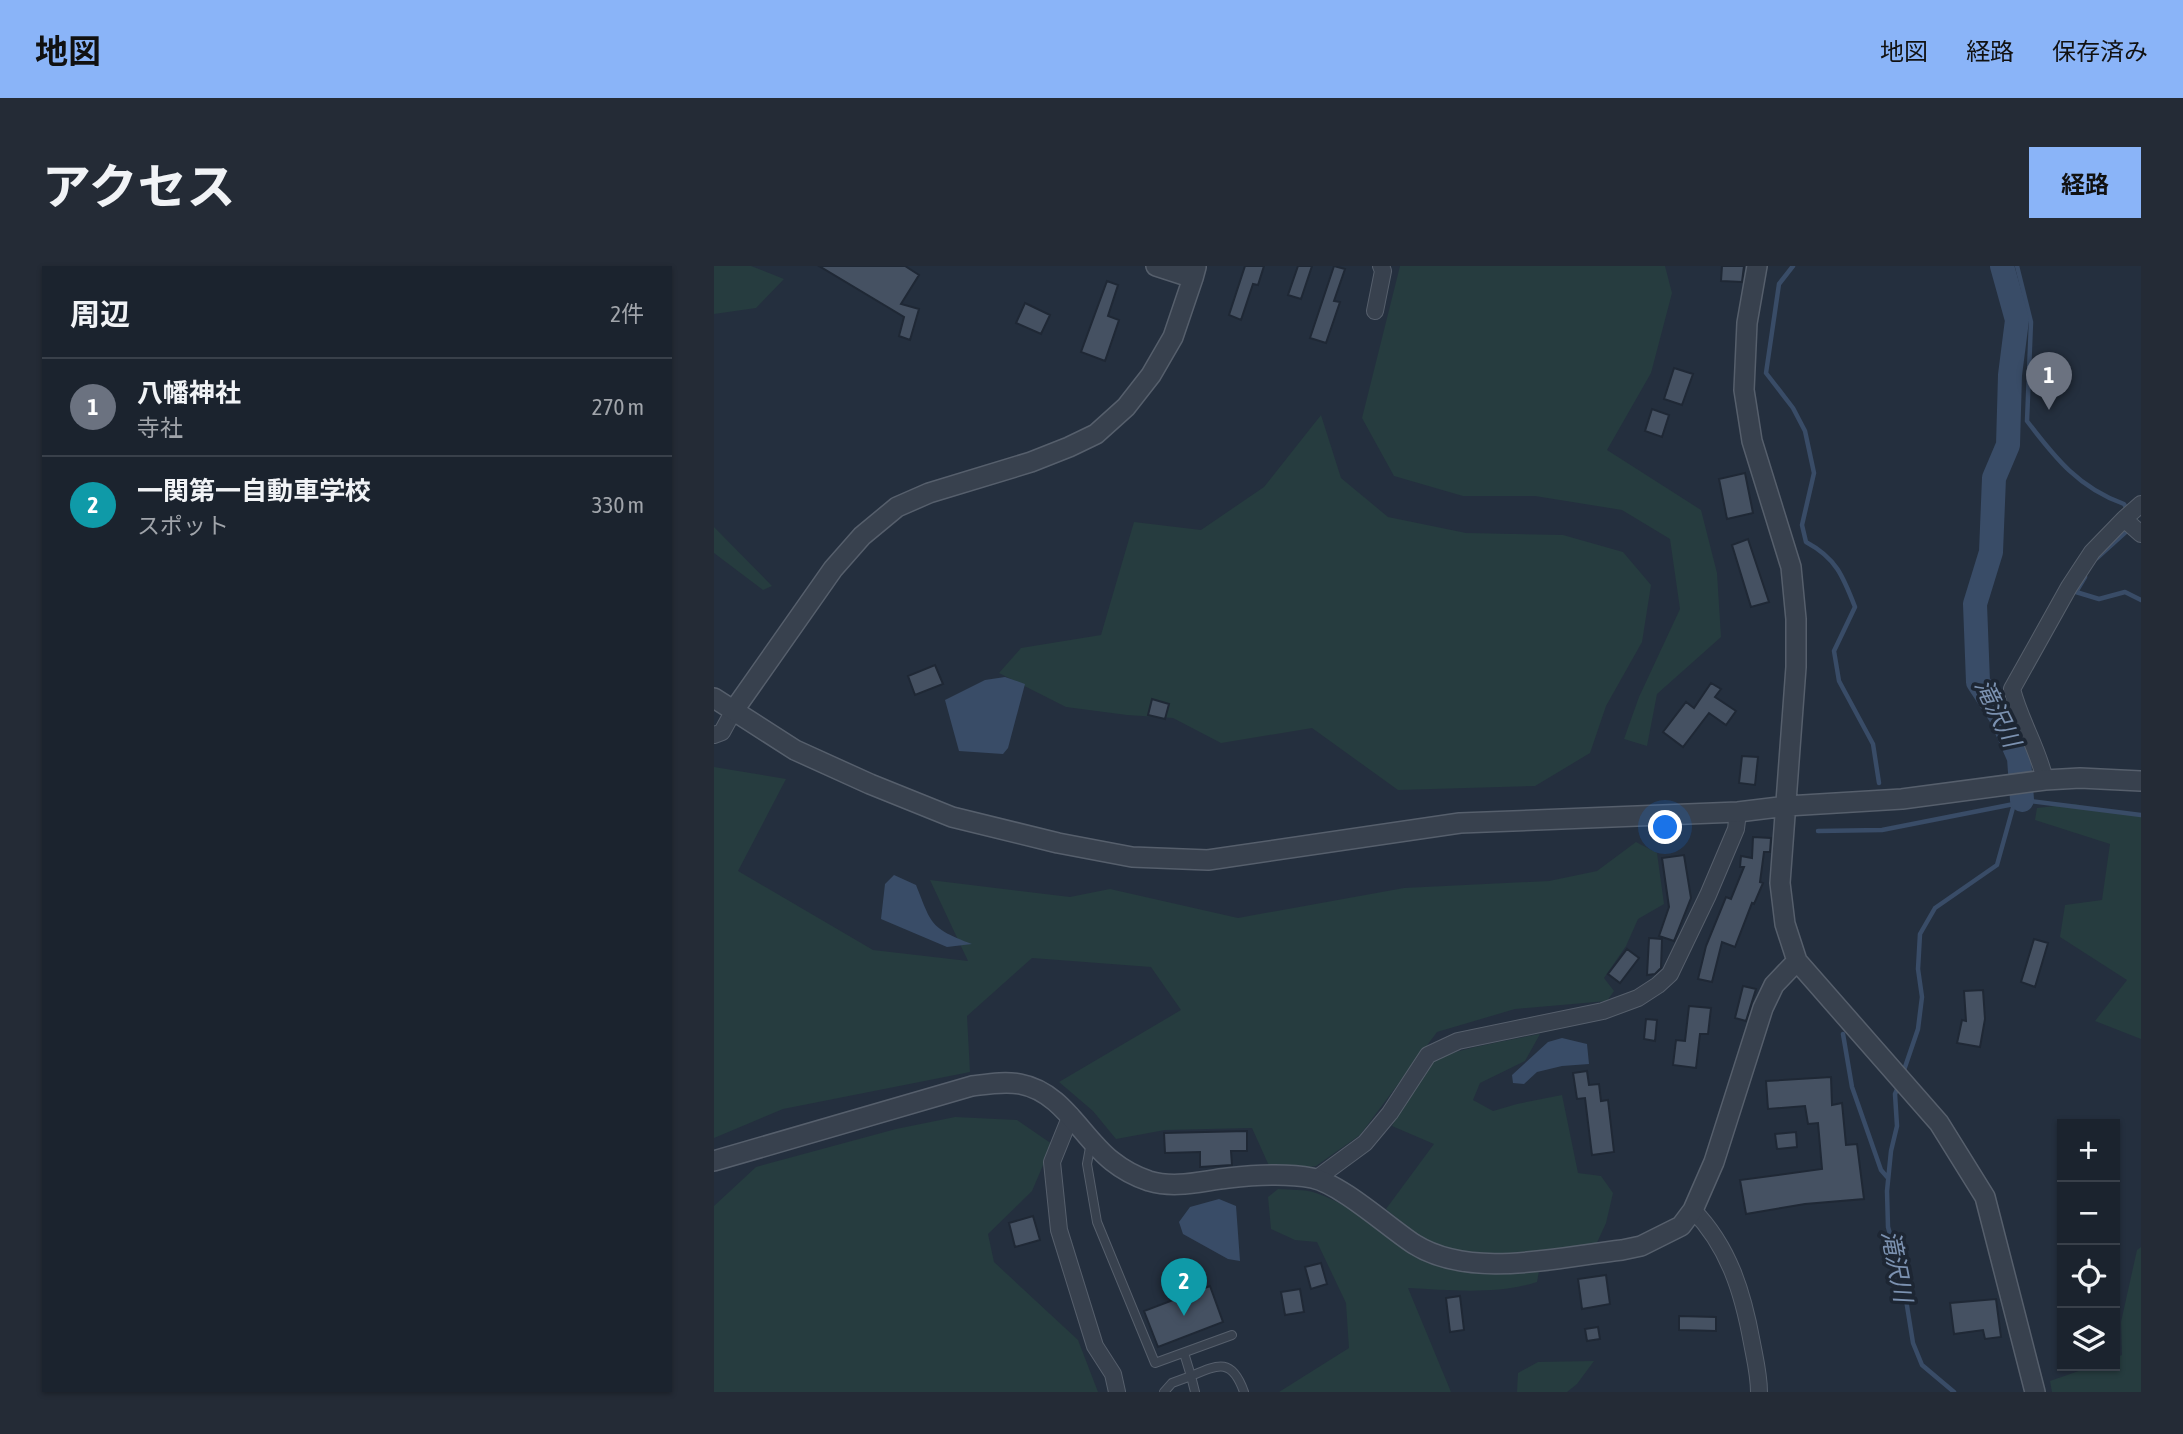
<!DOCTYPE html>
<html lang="ja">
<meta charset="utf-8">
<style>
:root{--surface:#1b232e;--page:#242b36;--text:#f1f3f6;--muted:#a0a4aa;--line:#39404a;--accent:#8ab4f8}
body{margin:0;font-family:"Asap Condensed","Noto Sans JP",sans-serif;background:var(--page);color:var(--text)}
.controls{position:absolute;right:21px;bottom:21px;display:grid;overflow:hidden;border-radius:0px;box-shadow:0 2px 5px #0004}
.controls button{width:63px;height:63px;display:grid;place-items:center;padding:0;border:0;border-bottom:2px solid var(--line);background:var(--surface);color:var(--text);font:35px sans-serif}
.you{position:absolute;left:952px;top:562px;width:24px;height:24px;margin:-18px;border:5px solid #fff;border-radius:50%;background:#1a73e8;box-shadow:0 0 0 10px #1a73e833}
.badge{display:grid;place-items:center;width:46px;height:46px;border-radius:50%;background:var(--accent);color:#fff;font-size:23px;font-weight:700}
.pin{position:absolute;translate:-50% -58px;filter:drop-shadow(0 2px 4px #0008)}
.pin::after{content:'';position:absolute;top:37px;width:24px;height:21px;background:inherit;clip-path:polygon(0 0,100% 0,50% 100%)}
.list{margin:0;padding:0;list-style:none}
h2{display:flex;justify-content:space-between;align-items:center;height:91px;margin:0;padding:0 28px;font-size:30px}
h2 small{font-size:23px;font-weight:400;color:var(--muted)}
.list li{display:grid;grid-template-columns:46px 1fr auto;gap:21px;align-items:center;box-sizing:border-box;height:98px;padding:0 28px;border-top:2px solid var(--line)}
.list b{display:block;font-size:26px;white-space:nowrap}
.list p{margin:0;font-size:23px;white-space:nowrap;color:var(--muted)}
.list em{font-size:23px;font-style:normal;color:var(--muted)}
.icon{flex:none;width:38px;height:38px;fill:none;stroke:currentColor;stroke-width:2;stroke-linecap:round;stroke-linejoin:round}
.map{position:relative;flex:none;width:1427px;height:1126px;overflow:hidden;border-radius:0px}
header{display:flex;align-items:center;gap:42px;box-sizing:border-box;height:98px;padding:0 35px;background:var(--accent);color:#111}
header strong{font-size:33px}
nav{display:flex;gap:38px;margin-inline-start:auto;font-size:24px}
.intro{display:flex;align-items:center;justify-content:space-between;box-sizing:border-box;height:168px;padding:0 42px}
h1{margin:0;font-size:49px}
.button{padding:18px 32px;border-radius:0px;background:var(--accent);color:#111;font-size:24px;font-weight:700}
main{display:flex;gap:42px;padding:0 42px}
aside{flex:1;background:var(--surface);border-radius:0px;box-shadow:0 2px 5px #0004}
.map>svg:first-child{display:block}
</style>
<header>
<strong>地図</strong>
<nav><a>地図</a><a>経路</a><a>保存済み</a></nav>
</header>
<div class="intro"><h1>アクセス</h1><a class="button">経路</a></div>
<main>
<aside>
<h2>周辺<small>2件</small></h2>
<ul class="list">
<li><span class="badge" style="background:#6b7280">1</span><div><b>八幡神社</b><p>寺社</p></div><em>270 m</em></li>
<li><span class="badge" style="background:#0f9aa8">2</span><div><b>一関第一自動車学校</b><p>スポット</p></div><em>330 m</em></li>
</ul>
</aside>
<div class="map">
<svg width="1427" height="1126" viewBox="0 0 1427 1126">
<rect width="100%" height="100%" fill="#242f3e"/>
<!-- green -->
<path fill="#263c3f" d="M 0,0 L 37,0 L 70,13 L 42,42 L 0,48 Z
M 686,0 L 951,0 L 958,27 L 937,107 L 893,184 L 987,244 L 1003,307 L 1007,371 L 943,428 L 933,480 L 910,473 L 925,431 L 966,343 L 956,273 L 908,244 L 821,230 L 749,230 L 680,210 L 648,152 Z
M 607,149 L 627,212 L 674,251 L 752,267 L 849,269 L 909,286 L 937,319 L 928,376 L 892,440 L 876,487 L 821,520 L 684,524 L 598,462 L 507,477 L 459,452 L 413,449 L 352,441 L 285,407 L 307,382 L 387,369 L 420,256 L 487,264 L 550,221 Z
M 0,261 L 58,320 L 49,324 L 0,287 Z
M 0,501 L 72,513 L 24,605 L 159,684 L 254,695 L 216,614 L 356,631 L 396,623 L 524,652 L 690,622 L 835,615 L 883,605 L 922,576 L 943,587 L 950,638 L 924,653 L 912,680 L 890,712 L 900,725 L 893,735 L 801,743 L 723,766 L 646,869 L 602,900 L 574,905 L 556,902 L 538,862 L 451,864 L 402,873 L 379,845 L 345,816 L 467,744 L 437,701 L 318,692 L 253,750 L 256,806 L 69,843 L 0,872 Z
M 1360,538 L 1427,550 L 1427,773 L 1381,755 L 1413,714 L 1346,671 L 1351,639 L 1388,634 L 1396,578 L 1321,554 L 1323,542 Z
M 826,768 L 811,795 L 766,817 L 759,834 L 779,845 L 803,838 L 848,829 L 864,907 L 887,910 L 899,927 L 892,957 L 880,983 L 807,989 L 740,989 L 703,969 L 672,943 L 720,878 L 678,860 C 690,839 701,811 720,795 C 733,784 806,772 826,768 Z
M 241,851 L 303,854 L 338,878 L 318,925 L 274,968 L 280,996 L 364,1074 L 384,1126 L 0,1126 L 0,940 L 42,901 L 182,863 Z
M 564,923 C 576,924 591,923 602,927 C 646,942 678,975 719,995 C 752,1012 789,1007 825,1005 L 823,1016 C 782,1029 736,1024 694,1022 L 737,1126 L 565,1126 L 635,1082 L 632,1037 L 603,976 L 581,974 L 557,963 L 554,931 Z
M 1427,981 L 1427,1126 L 1338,1126 L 1336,1115 L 1379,1100 L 1401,1100 L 1401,1092 L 1408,1089 L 1407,1056 L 1423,984 Z
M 880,1095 L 863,1118 L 853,1126 L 803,1126 L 804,1107 L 824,1096 Z"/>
<!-- water -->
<path fill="#394c67" d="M 291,411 L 311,418 L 294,482 L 289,488 L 245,485 L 231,434 L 271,414 Z
M 180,609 L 202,619 C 218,659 216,662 258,678 L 233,681 L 167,653 L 171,618 Z
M 848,772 L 873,778 L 875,798 L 848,800 L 823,806 L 810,818 L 799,817 L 798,809 L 834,776 Z
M 505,933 L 522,940 L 526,995 L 514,993 L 469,968 L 465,956 L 476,941 Z"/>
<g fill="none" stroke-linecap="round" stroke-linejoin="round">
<!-- stream -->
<path stroke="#394c67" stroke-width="4.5" d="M 1079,0 L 1065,18 L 1052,107 L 1079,142 L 1091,165 L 1100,207 L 1088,259 L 1092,276 C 1122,292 1129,310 1141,341 L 1120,385 L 1125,415 L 1159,478 L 1165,517
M 1303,0 L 1317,56 L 1313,155 C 1341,192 1365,222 1410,238 L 1414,245
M 1383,292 L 1415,263
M 1371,311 L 1362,326 L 1385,333 L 1411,326 L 1427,334
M 1104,565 L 1168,564 L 1300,538
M 1129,768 L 1138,821 L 1167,904 L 1174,912
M 1189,807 L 1204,763 L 1208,731 L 1204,703 L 1206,668 L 1221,642 L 1283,599 L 1300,538 L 1308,534 L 1427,549
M 1185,819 L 1181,828 L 1183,860 L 1177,885 L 1173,925 L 1174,961 L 1188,1009 L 1199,1077 L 1208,1099 L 1240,1126"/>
<!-- river -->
<path stroke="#394c67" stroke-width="24" d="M 1288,0 L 1303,54 L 1296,109 L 1294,179 L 1280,212 L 1277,286 L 1261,338 L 1264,416 L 1287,451 L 1305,492 L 1308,534"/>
</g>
<!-- building -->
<path fill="#455162" stroke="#1f2835" stroke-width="2" d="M 105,0 L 191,0 L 205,9 L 187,38 L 205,43 L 196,74 L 185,70 L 190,51 Z
M 531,0 L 550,0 L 544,19 L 539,18 L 527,54 L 515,49 Z
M 584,0 L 598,0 L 587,33 L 574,29 Z
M 620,0 L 631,3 L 620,35 L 626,36 L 612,77 L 596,72 Z
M 1008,0 L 1030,0 L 1028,16 L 1007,15 Z
M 393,15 L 404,19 L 394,50 L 405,54 L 391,95 L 367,86 Z
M 311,37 L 336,49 L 327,68 L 302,57 Z
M 960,102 L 979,108 L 968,139 L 950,133 Z
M 938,143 L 955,149 L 948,171 L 931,165 Z
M 1031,207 L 1039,247 L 1013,253 L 1005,213 Z
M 1034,273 L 1055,336 L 1037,341 L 1018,279 Z
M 221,399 L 229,418 L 201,429 L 194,410 Z
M 997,417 L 1007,423 L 1001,431 L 1022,445 L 1012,459 L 995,447 L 969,481 L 949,466 L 972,436 L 980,442 Z
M 438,433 L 455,438 L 451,453 L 434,449 Z
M 1028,490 L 1044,491 L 1041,519 L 1025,517 Z
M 1039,571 L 1057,572 L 1056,586 L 1050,586 L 1046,616 L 1049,617 L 1040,638 L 1038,637 L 1021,681 L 1008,676 L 998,716 L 984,713 L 992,680 L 1012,631 L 1017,633 L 1030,601 L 1026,601 L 1027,590 L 1038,592 Z
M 970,589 L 977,632 L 960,675 L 945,670 L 955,641 L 948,592 Z
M 935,672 L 948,673 L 947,702 L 941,708 L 933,709 Z
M 1320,673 L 1334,677 L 1321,721 L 1307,716 Z
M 913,683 L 925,692 L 906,717 L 894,708 Z
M 1029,720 L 1042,723 L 1032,755 L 1021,752 Z
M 1269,724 L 1271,753 L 1266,781 L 1243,777 L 1248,754 L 1252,755 L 1250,725 Z
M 975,740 L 997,742 L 994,768 L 986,768 L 982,802 L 959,799 L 962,774 L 971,775 Z
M 932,753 L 943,754 L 941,775 L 930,773 Z
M 873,805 L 875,819 L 885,818 L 887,835 L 894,834 L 900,886 L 878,889 L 871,832 L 863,833 L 859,807 Z
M 1117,811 L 1118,839 L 1128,837 L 1132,879 L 1143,878 L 1150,933 L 1091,938 L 1032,948 L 1026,914 L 1108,903 L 1104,857 L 1094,858 L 1091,840 L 1054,843 L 1052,815 Z
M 533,865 L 533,885 L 517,885 L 518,899 L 486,901 L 486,886 L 451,887 L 450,867 Z
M 1082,866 L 1083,881 L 1063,883 L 1061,868 Z
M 319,950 L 326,974 L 301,981 L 295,957 Z
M 607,997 L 613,1018 L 597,1023 L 591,1001 Z
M 892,1009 L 896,1038 L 868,1043 L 864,1013 Z
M 496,1020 L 509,1056 L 444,1081 L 430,1045 Z
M 586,1023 L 590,1046 L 571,1049 L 567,1026 Z
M 746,1030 L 750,1064 L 736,1066 L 732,1032 Z
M 1282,1033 L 1287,1071 L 1271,1073 L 1269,1064 L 1240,1068 L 1236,1037 Z
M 965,1050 L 1002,1051 L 1002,1065 L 965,1064 Z
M 884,1061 L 886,1073 L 873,1075 L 871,1063 Z"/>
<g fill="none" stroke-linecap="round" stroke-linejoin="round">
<defs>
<path id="service" d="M 377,876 L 373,898 L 383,956 L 441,1097 L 518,1069
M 470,1087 L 477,1110 C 505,1098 518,1092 530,1126
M 450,1126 L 458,1117 L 477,1110 L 481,1126"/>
<path id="minor" d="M 661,45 L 669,5 L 667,0
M 1410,253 L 1427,238
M 0,469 L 8,466 L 20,444
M 1331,514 C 1324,482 1306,455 1298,423 L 1355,321 L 1378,286 L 1410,253 L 1427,268
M 357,849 L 338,896 L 345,964 L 381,1080 L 399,1108 L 403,1126
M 602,913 L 651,877 L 676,847 L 714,789 L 744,775 L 889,745 L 924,732 L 944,719 L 956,708 L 994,629 L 1022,563 L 1024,546
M 979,944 C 1015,981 1029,1027 1038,1077 C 1041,1093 1045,1109 1045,1126"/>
<path id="tertiary" d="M 442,0 L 479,12 L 482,1
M 1043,0 L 1033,57 L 1030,124 L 1038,175 L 1077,301 L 1082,353 L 1082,401 L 1066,617 L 1071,658 L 1083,695 L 1225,857 L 1271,931 L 1321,1126
M 0,432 L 81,484 L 156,518 L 238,551 L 344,577 L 418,591 L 494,594 L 746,557 L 1024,546 L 1073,540 L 1188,533 L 1331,514 L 1366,512 L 1427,515
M 20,444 L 119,303 L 148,270 L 183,241 L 215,227 L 317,196 L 355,181 L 382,168 L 412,141 L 437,109 L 459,71 L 479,12
M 0,895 L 258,820 C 274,818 290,815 306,818 C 349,826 367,871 398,895 C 408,903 423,911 435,915 C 462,923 487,915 514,912 C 540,909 572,907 598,912 C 627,918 674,961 700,978 C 757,1014 844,991 908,984 L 927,980 L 967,960 L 979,944 L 1000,896 L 1049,742 L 1060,719 L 1083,695"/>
</defs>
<!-- service casing -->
<use href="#service" stroke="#565f6c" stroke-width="10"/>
<!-- minor casing -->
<use href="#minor" stroke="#565f6c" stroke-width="18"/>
<!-- tertiary casing -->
<use href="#tertiary" stroke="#565f6c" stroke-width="22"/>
<!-- service -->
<use href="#service" stroke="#38414e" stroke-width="8"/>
<!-- minor -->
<use href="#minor" stroke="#38414e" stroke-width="16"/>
<!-- tertiary -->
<use href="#tertiary" stroke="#38414e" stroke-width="19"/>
</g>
<g text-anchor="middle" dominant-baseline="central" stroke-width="7" stroke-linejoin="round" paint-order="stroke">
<!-- water labels -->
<g font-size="24" font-style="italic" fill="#7c92b1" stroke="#1d2633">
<text transform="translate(1284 447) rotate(64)">滝沢川</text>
<text transform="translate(1183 1000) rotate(79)">滝沢川</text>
</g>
</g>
</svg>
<div class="controls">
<button>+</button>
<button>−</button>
<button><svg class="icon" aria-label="locate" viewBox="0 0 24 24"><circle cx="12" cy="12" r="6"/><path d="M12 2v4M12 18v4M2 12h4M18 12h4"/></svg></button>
<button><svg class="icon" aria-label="layers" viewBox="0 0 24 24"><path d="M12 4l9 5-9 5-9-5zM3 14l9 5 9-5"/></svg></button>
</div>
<div class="you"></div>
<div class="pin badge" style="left:1335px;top:144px;background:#6b7280">1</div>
<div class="pin badge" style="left:470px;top:1050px;background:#0f9aa8">2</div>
</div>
</main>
